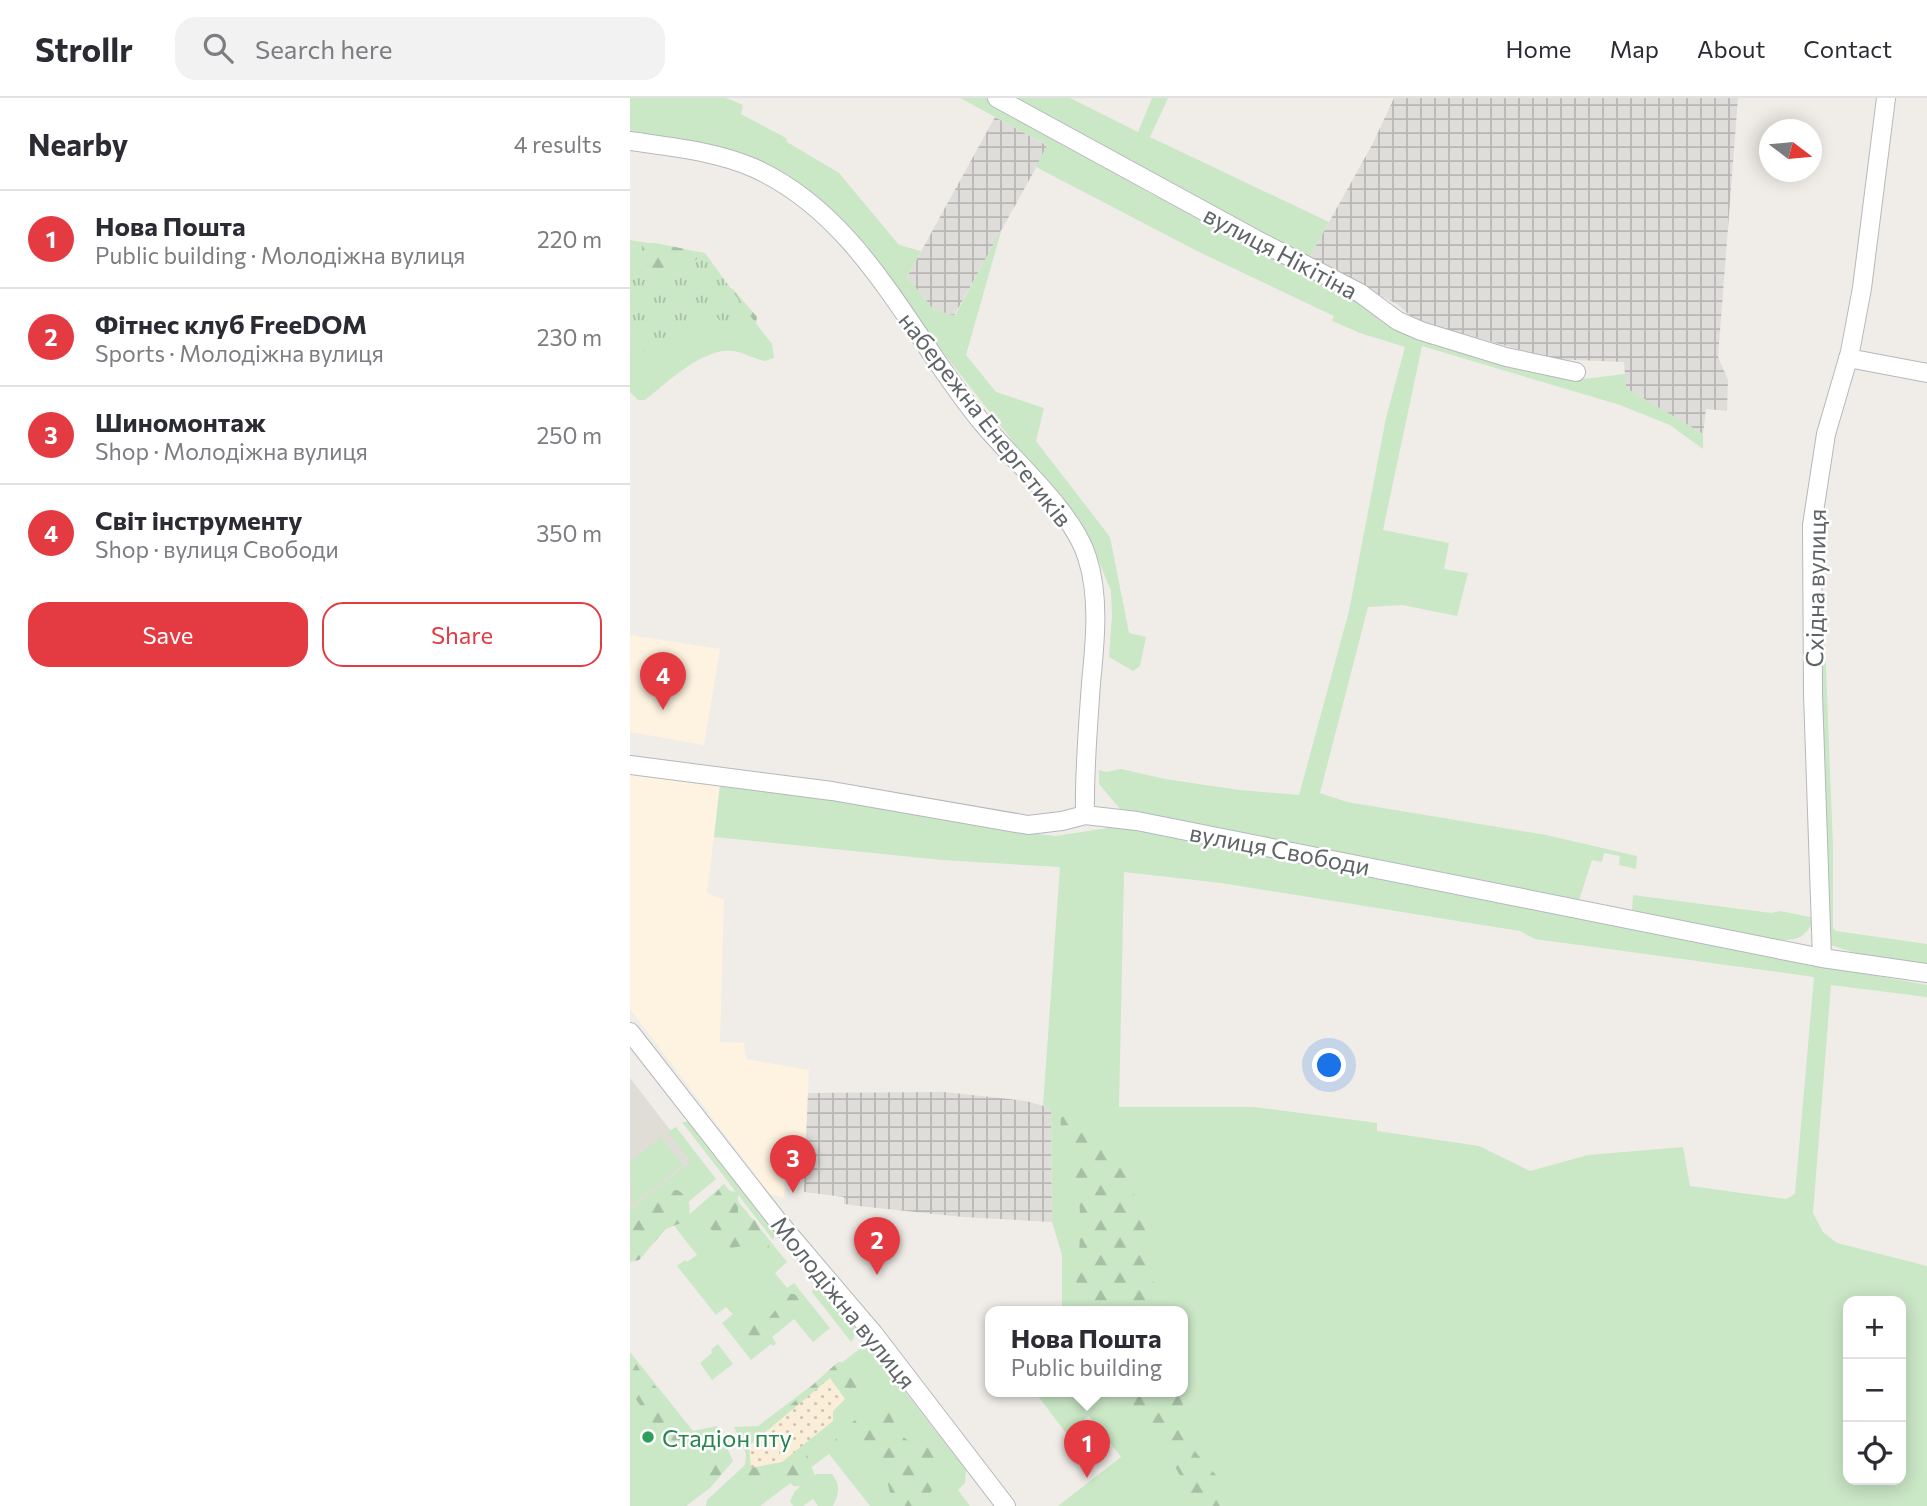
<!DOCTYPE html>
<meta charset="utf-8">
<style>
:root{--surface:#fff;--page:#f2f2f3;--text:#2b2b33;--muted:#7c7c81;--line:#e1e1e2;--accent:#e43a41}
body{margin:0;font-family:Commissioner,sans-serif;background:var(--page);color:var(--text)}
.controls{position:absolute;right:21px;bottom:21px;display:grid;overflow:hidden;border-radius:14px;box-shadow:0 4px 18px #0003}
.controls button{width:63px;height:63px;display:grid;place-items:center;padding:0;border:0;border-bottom:2px solid var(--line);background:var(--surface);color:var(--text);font:35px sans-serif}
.compass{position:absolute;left:1129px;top:21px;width:63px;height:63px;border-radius:50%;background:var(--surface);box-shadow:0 4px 18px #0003;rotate:106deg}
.you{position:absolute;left:700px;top:968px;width:24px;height:24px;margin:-18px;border:5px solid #fff;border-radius:50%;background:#1a73e8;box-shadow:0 0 0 10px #1a73e833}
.badge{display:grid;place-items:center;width:46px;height:46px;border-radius:50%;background:var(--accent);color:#fff;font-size:23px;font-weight:700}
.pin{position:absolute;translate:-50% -58px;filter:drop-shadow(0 2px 4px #0008)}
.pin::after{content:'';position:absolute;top:37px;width:24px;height:21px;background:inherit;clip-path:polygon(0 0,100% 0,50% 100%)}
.popup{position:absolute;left:355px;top:1208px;width:203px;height:91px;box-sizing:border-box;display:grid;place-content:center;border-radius:14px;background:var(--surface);filter:drop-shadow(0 2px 5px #0005);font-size:23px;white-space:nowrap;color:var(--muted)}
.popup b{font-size:26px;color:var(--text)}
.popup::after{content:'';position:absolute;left:50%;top:100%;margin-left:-14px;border:14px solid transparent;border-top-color:var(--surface)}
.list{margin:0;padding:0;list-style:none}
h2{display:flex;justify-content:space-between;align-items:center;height:91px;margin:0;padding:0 28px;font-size:30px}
h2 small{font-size:23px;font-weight:400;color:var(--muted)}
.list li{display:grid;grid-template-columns:46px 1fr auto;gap:21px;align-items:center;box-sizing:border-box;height:98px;padding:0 28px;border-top:2px solid var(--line)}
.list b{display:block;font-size:26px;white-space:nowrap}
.list p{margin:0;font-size:23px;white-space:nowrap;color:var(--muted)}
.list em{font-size:23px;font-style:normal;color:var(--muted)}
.actions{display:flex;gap:14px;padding:21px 28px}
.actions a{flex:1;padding:16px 0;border:2px solid var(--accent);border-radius:21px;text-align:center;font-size:24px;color:var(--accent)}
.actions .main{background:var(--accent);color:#fff}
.icon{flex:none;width:38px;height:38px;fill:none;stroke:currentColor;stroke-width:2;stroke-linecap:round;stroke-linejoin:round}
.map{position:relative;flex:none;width:1297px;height:1408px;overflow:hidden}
header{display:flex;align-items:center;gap:42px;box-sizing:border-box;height:98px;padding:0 35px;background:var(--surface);border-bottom:2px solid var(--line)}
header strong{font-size:33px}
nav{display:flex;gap:38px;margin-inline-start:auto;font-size:24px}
.search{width:490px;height:63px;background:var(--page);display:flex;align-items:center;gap:18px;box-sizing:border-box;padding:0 24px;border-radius:21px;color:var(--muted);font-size:26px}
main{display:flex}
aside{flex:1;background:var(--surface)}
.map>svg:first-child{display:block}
</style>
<header>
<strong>Strollr</strong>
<div class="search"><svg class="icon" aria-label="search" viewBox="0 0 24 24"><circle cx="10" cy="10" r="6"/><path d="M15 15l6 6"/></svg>Search here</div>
<nav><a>Home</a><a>Map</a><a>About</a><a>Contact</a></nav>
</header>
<main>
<aside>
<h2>Nearby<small>4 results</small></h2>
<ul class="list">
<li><span class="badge">1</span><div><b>Нова Пошта</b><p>Public building · Молодіжна вулиця</p></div><em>220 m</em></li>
<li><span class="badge">2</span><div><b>Фітнес клуб FreeDOM</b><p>Sports · Молодіжна вулиця</p></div><em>230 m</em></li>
<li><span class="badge">3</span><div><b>Шиномонтаж</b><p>Shop · Молодіжна вулиця</p></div><em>250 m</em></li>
<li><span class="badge">4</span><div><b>Світ інструменту</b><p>Shop · вулиця Свободи</p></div><em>350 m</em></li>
</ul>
<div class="actions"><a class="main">Save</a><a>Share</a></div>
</aside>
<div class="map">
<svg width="1297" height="1408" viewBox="0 0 1297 1408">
<defs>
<pattern id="industrial-grid" width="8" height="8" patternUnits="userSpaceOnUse" patternTransform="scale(1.75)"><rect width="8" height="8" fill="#dfddda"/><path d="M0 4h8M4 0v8" fill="none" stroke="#b8b7b5"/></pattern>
<pattern id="forest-firs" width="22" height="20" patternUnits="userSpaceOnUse" patternTransform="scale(1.75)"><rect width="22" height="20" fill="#cae7c6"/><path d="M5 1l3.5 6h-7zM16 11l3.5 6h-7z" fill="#a7bfa5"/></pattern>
<pattern id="sand-dots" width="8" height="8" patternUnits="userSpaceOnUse" patternTransform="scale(1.75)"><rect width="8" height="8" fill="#faeed9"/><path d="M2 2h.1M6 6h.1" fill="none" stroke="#cec4b4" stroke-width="1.8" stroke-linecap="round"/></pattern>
<pattern id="park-tufts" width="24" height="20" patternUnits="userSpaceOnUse" patternTransform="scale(1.75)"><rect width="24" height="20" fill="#cae7c6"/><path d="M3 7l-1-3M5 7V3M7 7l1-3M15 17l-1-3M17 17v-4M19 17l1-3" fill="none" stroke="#a7bfa5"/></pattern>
</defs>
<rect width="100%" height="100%" fill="#f0ede8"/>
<!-- commercial -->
<path fill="#fdf3e0" d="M 0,537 L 90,551 L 74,647 L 0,634 Z
M 0,674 L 90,687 L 77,795 L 94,802 L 90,944 L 114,945 L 116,961 L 179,972 L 174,1073 L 155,1083 L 154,1100 L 140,1096 L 0,911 Z"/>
<!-- industrial -->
<path fill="url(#industrial-grid)" d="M 764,0 L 1108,0 L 1088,259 L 1098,282 L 1097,313 L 1076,311 L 1073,336 L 996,290 L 994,264 L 922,261 L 785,222 L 767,206 L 678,162 L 742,47 Z
M 365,19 L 418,48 L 324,218 L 303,211 L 277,179 Z
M 314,994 L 396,1003 L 421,1010 L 422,1124 L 333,1119 L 229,1108 L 214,1106 L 214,1099 L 174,1094 L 178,995 Z"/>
<!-- education -->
<path fill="#e0ddd6" d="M 0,980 L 78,1081 L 0,1139 Z"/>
<!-- grass -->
<path fill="#cae7c6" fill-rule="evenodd" d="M 0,0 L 96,0 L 113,7 L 111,16 L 156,40 L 157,44 L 209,75 L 269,147 L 291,153 L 277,179 L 303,211 L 325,218 L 372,130 L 336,257 L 366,294 L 414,310 L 406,343 L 480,439 L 499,535 L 516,539 L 510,568 L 503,573 L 479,559 L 482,517 L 481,493 L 460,442 L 203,114 C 185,98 168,82 147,71 C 103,49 48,42 0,34 Z
M 330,0 L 357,0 L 519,95 L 708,189 L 777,231 L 953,281 L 995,276 L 996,290 L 1073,336 L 1073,351 L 1040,327 L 990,307 L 792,248 L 753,432 L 819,445 L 814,471 L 838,475 L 827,518 L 772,507 L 738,509 L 690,695 L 717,704 L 916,737 L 1007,758 L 1006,771 L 989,767 L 990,758 L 974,755 L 972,764 L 962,762 L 949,802 L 491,712 L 469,686 L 469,672 L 476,674 L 491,671 L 535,681 L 609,692 L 669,697 L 719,513 L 756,320 L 775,249 L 730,235 L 702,223 L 704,218 L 567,153 L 406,69 L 417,47 Z
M 383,0 L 440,0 L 508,34 L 522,0 L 538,0 L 520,39 L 699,124 L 678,162 Z
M 0,142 L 75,155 L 29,189 L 0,151 Z
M 87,218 L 124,223 L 142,246 L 144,260 L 135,263 C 124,261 114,254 102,253 C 72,250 37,285 15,302 L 8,302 L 0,294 L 0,233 L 23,265 Z
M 1193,494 L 1203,748 L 1203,830 L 1206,833 L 1297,846 L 1297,868 L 1226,855 L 1194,845 L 1186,498 Z
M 90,687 L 224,701 L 398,735 L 426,738 L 484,729 L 512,730 L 1125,852 L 1125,856 L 1297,887 L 1297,899 L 1201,887 L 1183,1115 L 1193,1134 L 1207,1145 L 1297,1168 L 1297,1408 L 428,1408 L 491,1359 L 459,1318 L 436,1335 L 405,1294 L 553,1294 L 553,1214 L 432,1214 L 432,1157 L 422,1124 L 421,1010 L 413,1008 L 430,769 L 312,762 L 84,739 ZM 494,774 L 591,785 L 890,833 L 905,841 L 1184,879 L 1165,1096 L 1156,1101 L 1060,1088 L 1053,1049 L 958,1057 L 900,1073 L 849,1048 L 747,1033 L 747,1025 L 624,1009 L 489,1009 ZM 1218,1203 L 1271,1203 L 1271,1382 L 1218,1382 Z
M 1003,797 L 1141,815 L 1150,813 L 1185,820 C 1175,839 1171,842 1149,842 L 1002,813 Z
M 52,1024 L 66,1024 L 147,1131 L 143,1142 Z
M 46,1029 L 86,1081 L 0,1152 L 0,1111 L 61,1064 L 38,1034 Z
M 31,1039 L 53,1067 L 2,1107 L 0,1064 Z
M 94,1086 L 157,1164 L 145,1175 L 157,1190 L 164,1185 L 200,1230 L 183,1244 L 164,1221 L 142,1239 L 146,1245 L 143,1248 L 141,1246 L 121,1262 L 92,1225 L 103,1216 L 96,1209 L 86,1217 L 47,1168 L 55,1162 L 57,1164 L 67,1157 L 45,1129 Z
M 186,1182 L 225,1227 L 224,1240 L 221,1244 L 182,1194 Z
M 88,1246 L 103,1266 L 82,1282 L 70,1265 L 82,1255 L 81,1252 Z
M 231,1250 L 241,1250 L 336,1372 L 335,1385 L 328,1392 L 340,1408 L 240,1408 L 199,1356 L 130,1408 L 76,1408 L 77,1402 L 115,1367 L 116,1356 L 104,1329 L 128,1328 Z
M 0,1254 L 63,1333 L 87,1328 L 103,1363 L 80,1390 L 56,1408 L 0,1408 Z
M 186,1376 L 202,1376 C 211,1388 209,1395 203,1408 L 188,1408 L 183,1401 L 173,1408 L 163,1408 L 160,1403 L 165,1393 Z"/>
<!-- forest -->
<path fill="url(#forest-firs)" d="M 16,145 L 25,145 L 55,151 L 78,161 L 76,172 L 50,159 L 38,160 L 35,164 L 54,174 L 103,191 L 127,219 L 126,227 L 20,173 L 12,163 L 12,148 Z
M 440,1013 L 453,1021 L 488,1062 L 514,1118 L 520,1139 L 523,1182 L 529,1214 L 444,1214 C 446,1173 454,1135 448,1094 C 445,1068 428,1047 431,1020 Z
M 47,1092 C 61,1099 60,1108 59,1122 L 36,1131 L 9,1162 L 0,1164 L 0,1131 L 37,1093 Z
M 88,1092 L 108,1094 L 108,1116 L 125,1122 L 139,1146 L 138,1157 L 123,1146 L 101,1150 L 76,1127 L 76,1109 Z
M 159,1196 L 164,1196 L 172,1201 L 172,1212 L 156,1221 L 128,1247 L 123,1249 L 115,1245 L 109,1233 L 115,1220 L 138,1221 Z
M 0,1254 L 9,1271 L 39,1303 L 58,1337 L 49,1344 L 36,1343 L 0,1293 Z
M 208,1264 L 217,1265 C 226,1276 234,1287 230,1301 L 221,1302 L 211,1283 L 203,1286 L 152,1328 L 150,1320 L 155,1312 Z
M 494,1294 L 553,1294 C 553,1309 551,1330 559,1344 C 573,1369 595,1376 600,1408 L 568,1408 L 531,1345 Z
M 258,1313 C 264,1321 265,1331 272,1338 C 280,1346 299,1348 310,1353 C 303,1379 312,1388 288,1408 L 263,1408 L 258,1386 L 242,1368 L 236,1346 L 227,1344 L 207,1356 L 199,1351 L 200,1347 L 232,1315 Z
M 84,1343 L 96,1345 C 100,1360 97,1372 85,1382 L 73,1375 Z
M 166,1345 L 176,1354 L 185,1378 L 178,1389 L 163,1388 L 148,1367 L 127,1385 L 109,1380 L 115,1367 L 135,1363 Z"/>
<!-- sand -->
<path fill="url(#sand-dots)" d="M 200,1280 L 215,1301 L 203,1313 L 203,1323 L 152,1364 L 121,1370 L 119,1348 Z"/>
<!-- park -->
<path fill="url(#park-tufts)" d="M 0,151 L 29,189 L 75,155 L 124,223 L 102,239 L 87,219 L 23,265 L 0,233 Z"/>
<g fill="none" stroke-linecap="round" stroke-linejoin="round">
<defs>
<path id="minor" d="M 367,0 L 627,142 L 730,195 L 768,223 L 791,233 L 876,259 L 946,274
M 0,43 C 41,49 85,53 124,70 C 233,119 281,240 354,327 C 385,364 443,414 457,459 C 470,499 465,544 461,585 C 458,630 454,673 455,717
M 1218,260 L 1297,275
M 0,667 L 202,693 L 398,727 L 432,723 L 455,717 L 507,723 L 1192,860 L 1297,875
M 1192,860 L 1183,596 L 1182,427 L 1196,336 L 1220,254 L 1232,190 L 1256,0
M 0,934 L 147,1122 L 244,1236 L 376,1408"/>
</defs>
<!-- minor casing -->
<use href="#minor" stroke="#b5b8bb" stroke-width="20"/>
<!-- minor -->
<use href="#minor" stroke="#fff" stroke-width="18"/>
</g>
<!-- markers -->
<circle fill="#2e9e5b" stroke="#fff" stroke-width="2.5" cx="18" cy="1339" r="7"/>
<g text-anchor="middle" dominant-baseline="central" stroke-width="5" stroke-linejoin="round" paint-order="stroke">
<!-- street labels -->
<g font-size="24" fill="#5f6467" stroke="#fff">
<text transform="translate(651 154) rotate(28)">вулиця Нікітіна</text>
<text transform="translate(356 321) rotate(52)">набережна Енергетиків</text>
<text transform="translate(1185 490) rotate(-89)">Східна вулиця</text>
<text transform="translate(650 751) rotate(11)">вулиця Свободи</text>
<text transform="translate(214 1204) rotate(51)">Молодіжна вулиця</text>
</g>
<!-- leisure labels -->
<g font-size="24" fill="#27864d" stroke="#fff" text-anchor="start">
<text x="32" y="1339">Стадіон пту</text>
</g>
</g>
</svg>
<div class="controls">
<button>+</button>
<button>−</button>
<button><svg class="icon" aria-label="locate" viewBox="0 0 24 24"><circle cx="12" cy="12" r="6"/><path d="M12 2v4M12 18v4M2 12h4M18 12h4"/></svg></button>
</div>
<svg class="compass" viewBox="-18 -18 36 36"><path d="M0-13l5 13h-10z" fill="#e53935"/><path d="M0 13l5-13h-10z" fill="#7c7c81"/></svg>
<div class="you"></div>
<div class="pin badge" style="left:457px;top:1380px">1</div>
<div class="popup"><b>Нова Пошта</b>Public building</div>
<div class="pin badge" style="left:247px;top:1177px">2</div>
<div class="pin badge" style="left:163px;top:1095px">3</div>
<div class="pin badge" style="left:33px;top:612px">4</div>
</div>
</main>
